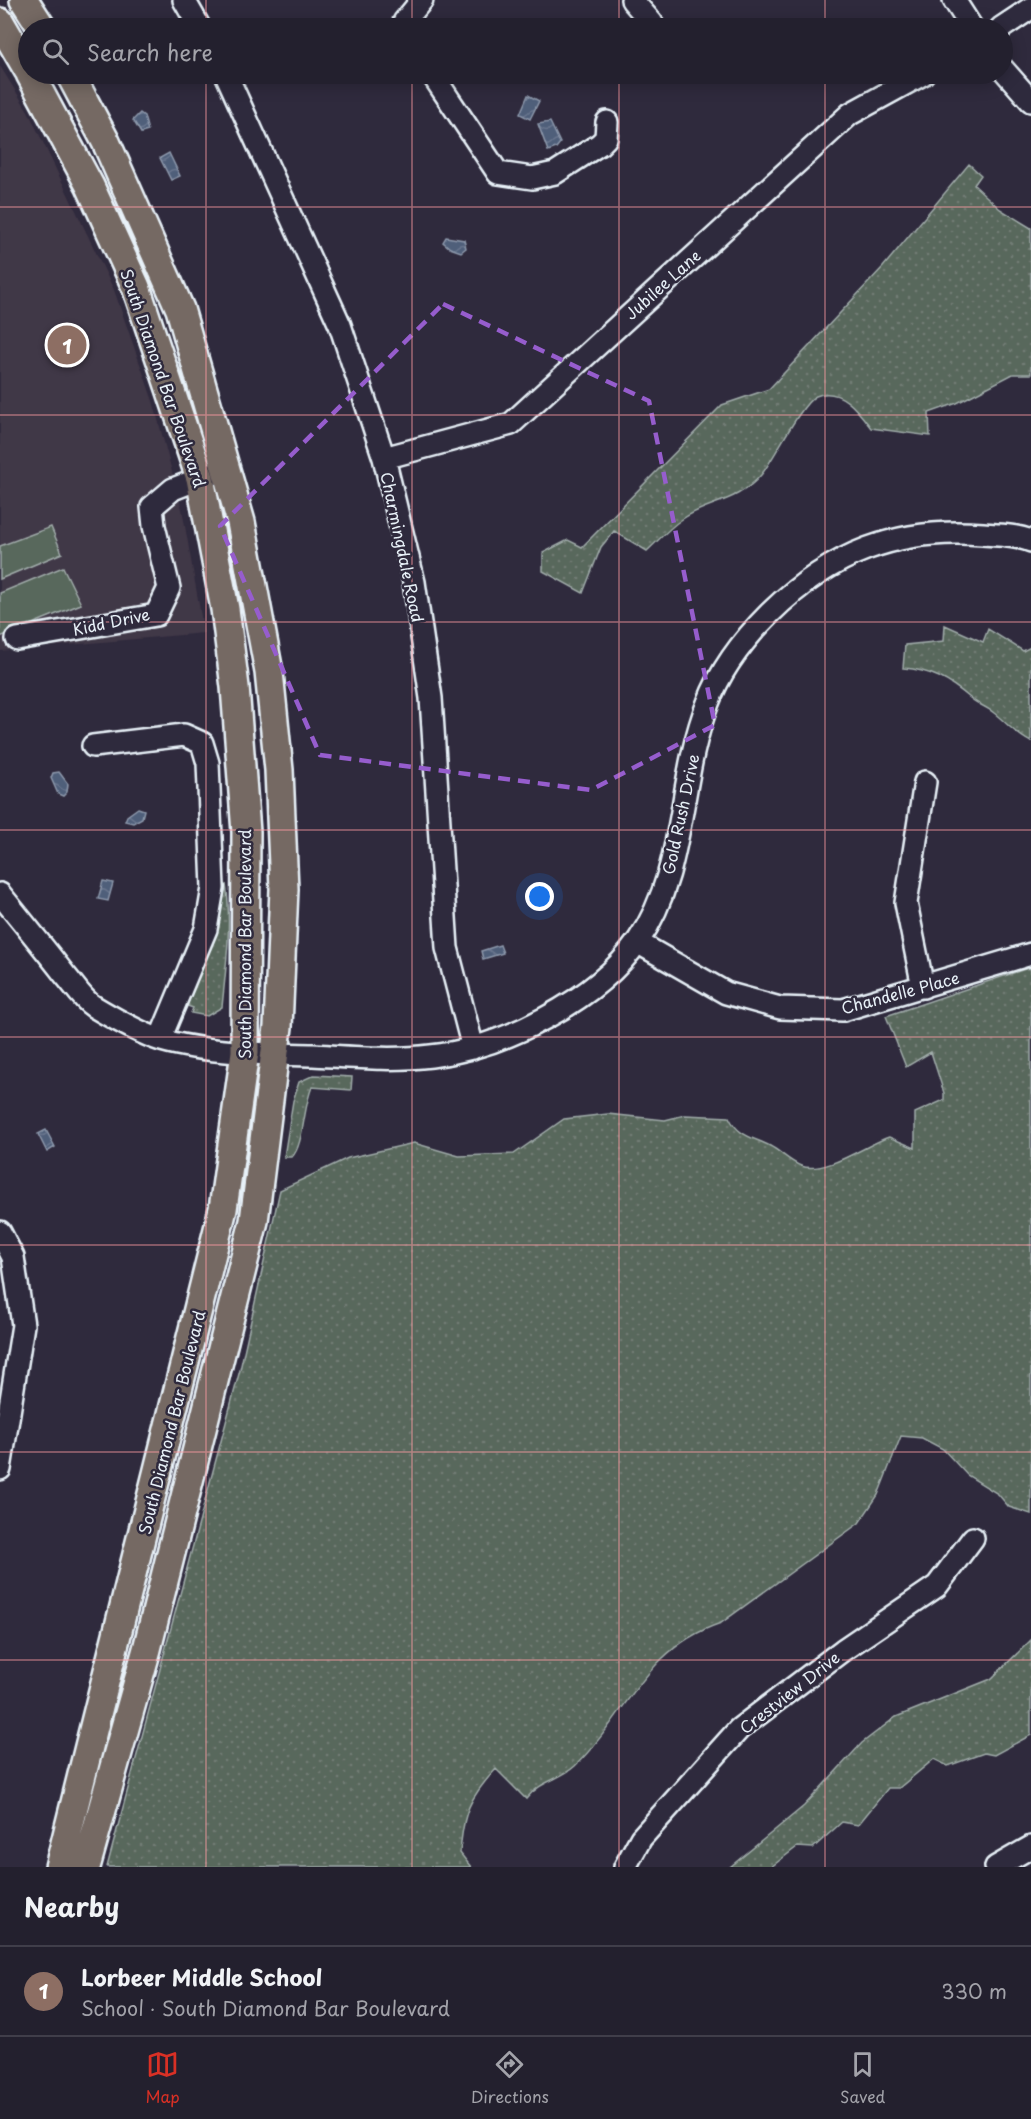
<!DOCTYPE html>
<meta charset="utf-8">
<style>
:root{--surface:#23202e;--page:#2f2d3a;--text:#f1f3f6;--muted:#a3a3aa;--line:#403e4a;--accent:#d93025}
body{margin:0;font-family:"Playpen Sans",sans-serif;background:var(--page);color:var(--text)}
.you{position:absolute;left:540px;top:897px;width:21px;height:21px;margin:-15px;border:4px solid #fff;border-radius:50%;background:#1a73e8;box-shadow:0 0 0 9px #1a73e833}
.badge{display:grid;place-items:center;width:39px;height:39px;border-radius:50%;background:var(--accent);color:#fff;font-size:20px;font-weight:700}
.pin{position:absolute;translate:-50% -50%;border:3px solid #fff;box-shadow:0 2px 6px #0006}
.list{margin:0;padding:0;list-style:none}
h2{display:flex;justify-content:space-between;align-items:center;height:78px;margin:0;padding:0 24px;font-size:26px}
h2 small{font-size:20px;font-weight:400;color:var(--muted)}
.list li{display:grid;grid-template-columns:39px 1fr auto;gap:18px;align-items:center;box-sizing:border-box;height:90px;padding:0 24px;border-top:2px solid var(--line)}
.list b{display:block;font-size:22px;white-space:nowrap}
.list p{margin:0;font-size:20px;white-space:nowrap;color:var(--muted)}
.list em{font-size:20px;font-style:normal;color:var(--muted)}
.icon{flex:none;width:33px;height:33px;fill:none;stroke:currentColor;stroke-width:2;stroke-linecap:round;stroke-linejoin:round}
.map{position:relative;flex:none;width:1031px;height:1867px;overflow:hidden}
.search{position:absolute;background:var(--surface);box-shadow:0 3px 15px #0003;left:18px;right:18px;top:18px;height:66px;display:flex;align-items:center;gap:15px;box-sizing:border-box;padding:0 21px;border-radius:33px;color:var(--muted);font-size:22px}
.sheet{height:168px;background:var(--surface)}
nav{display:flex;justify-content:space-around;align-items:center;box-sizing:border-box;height:84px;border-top:2px solid var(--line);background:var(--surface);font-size:16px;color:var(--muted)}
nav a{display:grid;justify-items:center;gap:3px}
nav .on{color:var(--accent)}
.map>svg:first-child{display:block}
</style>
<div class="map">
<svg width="1031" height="1867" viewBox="0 0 1031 1867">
<defs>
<pattern id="grass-dots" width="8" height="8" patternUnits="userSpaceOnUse" patternTransform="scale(1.5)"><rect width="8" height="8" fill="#59675c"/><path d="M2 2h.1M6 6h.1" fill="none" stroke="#717d74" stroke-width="1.8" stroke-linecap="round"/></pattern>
<pattern id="water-waves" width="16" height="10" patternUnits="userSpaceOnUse" patternTransform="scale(1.5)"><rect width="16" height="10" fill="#505e7a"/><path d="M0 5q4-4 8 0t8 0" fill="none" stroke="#69768e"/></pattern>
</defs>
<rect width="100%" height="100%" fill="#2f2a3d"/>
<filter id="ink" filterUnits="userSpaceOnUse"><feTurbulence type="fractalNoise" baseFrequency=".0167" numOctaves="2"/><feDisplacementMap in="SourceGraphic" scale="12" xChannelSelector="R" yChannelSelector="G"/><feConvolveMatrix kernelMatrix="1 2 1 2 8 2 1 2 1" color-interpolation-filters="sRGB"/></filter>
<g filter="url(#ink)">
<!-- built -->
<path fill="#413747" d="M 0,66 L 28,111 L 114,290 L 153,401 L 182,509 L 204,633 L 0,651 Z"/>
<!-- grass -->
<path fill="url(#grass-dots)" stroke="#a0acaa" stroke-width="1.5" d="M 969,164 L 981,175 L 974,185 L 1000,209 L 1031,228 L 1031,374 L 1013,374 L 957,403 L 929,413 L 930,436 L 871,428 C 859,412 841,386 816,396 C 801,403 774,459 761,475 C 736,504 707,501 681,520 C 669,528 658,541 647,551 L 614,531 L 601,547 L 583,593 L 543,571 L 543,553 L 568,540 L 582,547 L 722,405 L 769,389 L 883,267 Z
M 945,625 L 983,642 L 988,629 L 1023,651 L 1031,647 L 1031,742 C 1016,735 1007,723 994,713 C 987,707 977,704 970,698 C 949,680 931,670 903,668 L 905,645 L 944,641 Z
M 226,884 C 232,924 226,966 222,1007 L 207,1016 L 191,1013 L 193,1008 L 185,1005 C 206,960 217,933 226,884 Z
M 1031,967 L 1031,1514 L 1009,1507 L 998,1494 L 967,1475 L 943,1449 L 922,1438 L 901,1436 L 878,1495 L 859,1523 L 721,1623 C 644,1649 628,1714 575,1766 C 560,1780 541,1780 526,1799 L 496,1769 C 469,1798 463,1813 460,1853 L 471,1867 L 107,1867 L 240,1370 L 280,1190 L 348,1158 L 414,1143 L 459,1156 L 514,1154 L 564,1119 L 608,1114 L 665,1120 L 685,1115 L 729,1117 C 738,1136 752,1137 770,1146 C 780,1151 790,1162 801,1166 C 826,1175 867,1144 889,1137 L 915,1148 L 915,1113 L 944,1100 L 944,1093 L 931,1052 L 906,1067 L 886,1016 Z
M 314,1075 L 352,1077 L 351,1090 L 312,1087 C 303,1107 304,1145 292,1157 L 284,1157 L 293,1101 L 299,1082 Z
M 1031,1640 L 1031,1735 L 994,1755 L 984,1753 L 948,1766 L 934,1759 L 899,1788 L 888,1788 L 858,1825 L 842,1822 L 813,1848 L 797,1847 L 771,1867 L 730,1867 L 804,1806 L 862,1743 L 896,1717 L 991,1679 Z"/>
<!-- pitch -->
<path fill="#59675c" stroke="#a0acaa" stroke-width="1.5" d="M 51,527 L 62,553 L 0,579 L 0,546 Z
M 63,567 L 81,604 L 0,637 L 0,593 Z"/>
<!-- water -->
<path fill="url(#water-waves)" stroke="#8d99ac" stroke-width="1.5" d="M 528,95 L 539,101 L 530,119 L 520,114 Z
M 140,113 L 144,116 L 148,131 L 141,133 L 133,120 Z
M 550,122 L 560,143 L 556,148 L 548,151 L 538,124 Z
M 169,153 L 180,176 L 171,180 L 160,158 Z
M 446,237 L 464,240 L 466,248 L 461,252 L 450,248 L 443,242 Z
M 59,772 L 68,784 L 67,792 L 63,796 L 58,794 L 51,778 L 53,773 Z
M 138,808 L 144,810 L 142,818 L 133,823 L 125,821 L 127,816 Z
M 103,881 L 113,883 L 108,901 L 98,899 Z
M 500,945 L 503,953 L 483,959 L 481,951 Z
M 46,1130 L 55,1147 L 47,1152 L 38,1134 Z"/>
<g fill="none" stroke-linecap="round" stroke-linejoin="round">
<defs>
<path id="minor" d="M 184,0 L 200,28
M 632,0 L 652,23
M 954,0 L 972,28
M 406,28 L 404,22 L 422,0
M 1001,28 L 1031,8
M 1002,68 L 1031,101
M 226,74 L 340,325 L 384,458 L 414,582 L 431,698 L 447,948 L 473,1048
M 432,74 L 498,173 L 532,178 L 555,173 L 600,144 L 606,138 L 607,122
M 384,458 L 511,424 L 850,114 L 923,74
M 17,639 L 156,615 L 169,588 L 154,526 L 152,507 L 173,489 L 214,473
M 93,746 L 184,735 L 202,743 L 208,763 L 213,888 L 206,929 L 160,1039
M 0,894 C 22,921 44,948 65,975 C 74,985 82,999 93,1006 C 113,1018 139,1033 161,1040 C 206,1053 266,1054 313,1055 C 351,1057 392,1061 431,1056 C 502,1048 596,1001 638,941 C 687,870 677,781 708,703 C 721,668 744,639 770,613 C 831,553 898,527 983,534 C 999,535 1016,535 1031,541
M 637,942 L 726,993 L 780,1008 L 843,1010 L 1031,954
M 923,987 L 906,903 L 925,782
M 0,1232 L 13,1257 L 23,1325 L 0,1469
M 625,1867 L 641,1838 L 739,1729 L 843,1650 L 937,1586 L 973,1538
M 996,1867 L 1031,1847"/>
<path id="major" d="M 24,0 L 42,28
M 0,22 L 28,70
M 30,74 L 90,186 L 136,287 L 200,478 L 225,609 L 235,687 L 246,832 L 245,1052 L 223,1209 L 59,1867
M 70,74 L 106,142 L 180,309 L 241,522 L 269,672 L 279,770 L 284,889 L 278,1027 L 254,1221 L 147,1649 L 86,1867"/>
</defs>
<!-- minor casing -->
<use href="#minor" stroke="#e8f1f8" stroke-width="26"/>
<!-- major casing -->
<use href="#major" stroke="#e8f1f8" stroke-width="32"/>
<!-- minor -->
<use href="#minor" stroke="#2f2a3d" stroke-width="21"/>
<!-- major -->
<use href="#major" stroke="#756964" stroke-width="27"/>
</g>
</g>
<!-- marked area -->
<path fill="none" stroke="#965dcd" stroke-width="4.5" stroke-dasharray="12 8" stroke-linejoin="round" d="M 443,304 L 649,401 L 715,725 L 591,790 L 320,755 L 220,526 Z"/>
<!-- grid -->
<path fill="none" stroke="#ff9aa2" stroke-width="1.5" stroke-opacity="0.55" d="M 206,0 L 206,28M 412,0 L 412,28M 619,0 L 619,28M 825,0 L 825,28M 206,74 L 206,1867M 412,74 L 412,1867M 619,74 L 619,1867M 825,74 L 825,1867M 0,207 L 1031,207M 0,415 L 1031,415M 0,622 L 1031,622M 0,830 L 1031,830M 0,1037 L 1031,1037M 0,1245 L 1031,1245M 0,1452 L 1031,1452M 0,1660 L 1031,1660"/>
<g text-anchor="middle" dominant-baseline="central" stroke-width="5" stroke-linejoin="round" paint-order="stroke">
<!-- street labels -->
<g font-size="16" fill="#e8f1f8" stroke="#2f2a3d">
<text transform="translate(662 284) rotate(-42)">Jubilee Lane</text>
<text transform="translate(164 378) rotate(71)">South Diamond Bar Boulevard</text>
<text transform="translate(403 547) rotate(78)">Charmingdale Road</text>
<text transform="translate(111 621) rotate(-12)">Kidd Drive</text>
<text transform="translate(680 814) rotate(-78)">Gold Rush Drive</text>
<text transform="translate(244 944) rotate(-90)">South Diamond Bar Boulevard</text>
<text transform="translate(900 992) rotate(-15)">Chandelle Place</text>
<text transform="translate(171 1422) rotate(-76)">South Diamond Bar Boulevard</text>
<text transform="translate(789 1692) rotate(-38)">Crestview Drive</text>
</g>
</g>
</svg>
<div class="you"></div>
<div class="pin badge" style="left:67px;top:345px;background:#8d6e63">1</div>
<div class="search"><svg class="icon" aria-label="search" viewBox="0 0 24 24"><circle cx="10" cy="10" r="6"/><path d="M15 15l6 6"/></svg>Search here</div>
</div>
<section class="sheet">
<h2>Nearby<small></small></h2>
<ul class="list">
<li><span class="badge" style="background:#8d6e63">1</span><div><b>Lorbeer Middle School</b><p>School · South Diamond Bar Boulevard</p></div><em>330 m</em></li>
</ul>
</section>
<nav>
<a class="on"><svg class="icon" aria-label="map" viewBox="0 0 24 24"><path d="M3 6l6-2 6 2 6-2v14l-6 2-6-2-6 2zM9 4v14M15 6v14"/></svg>Map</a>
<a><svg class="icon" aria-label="directions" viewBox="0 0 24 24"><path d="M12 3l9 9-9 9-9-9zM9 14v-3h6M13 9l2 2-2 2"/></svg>Directions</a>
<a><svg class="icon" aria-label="saved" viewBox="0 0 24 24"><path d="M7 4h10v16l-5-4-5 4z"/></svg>Saved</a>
</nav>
